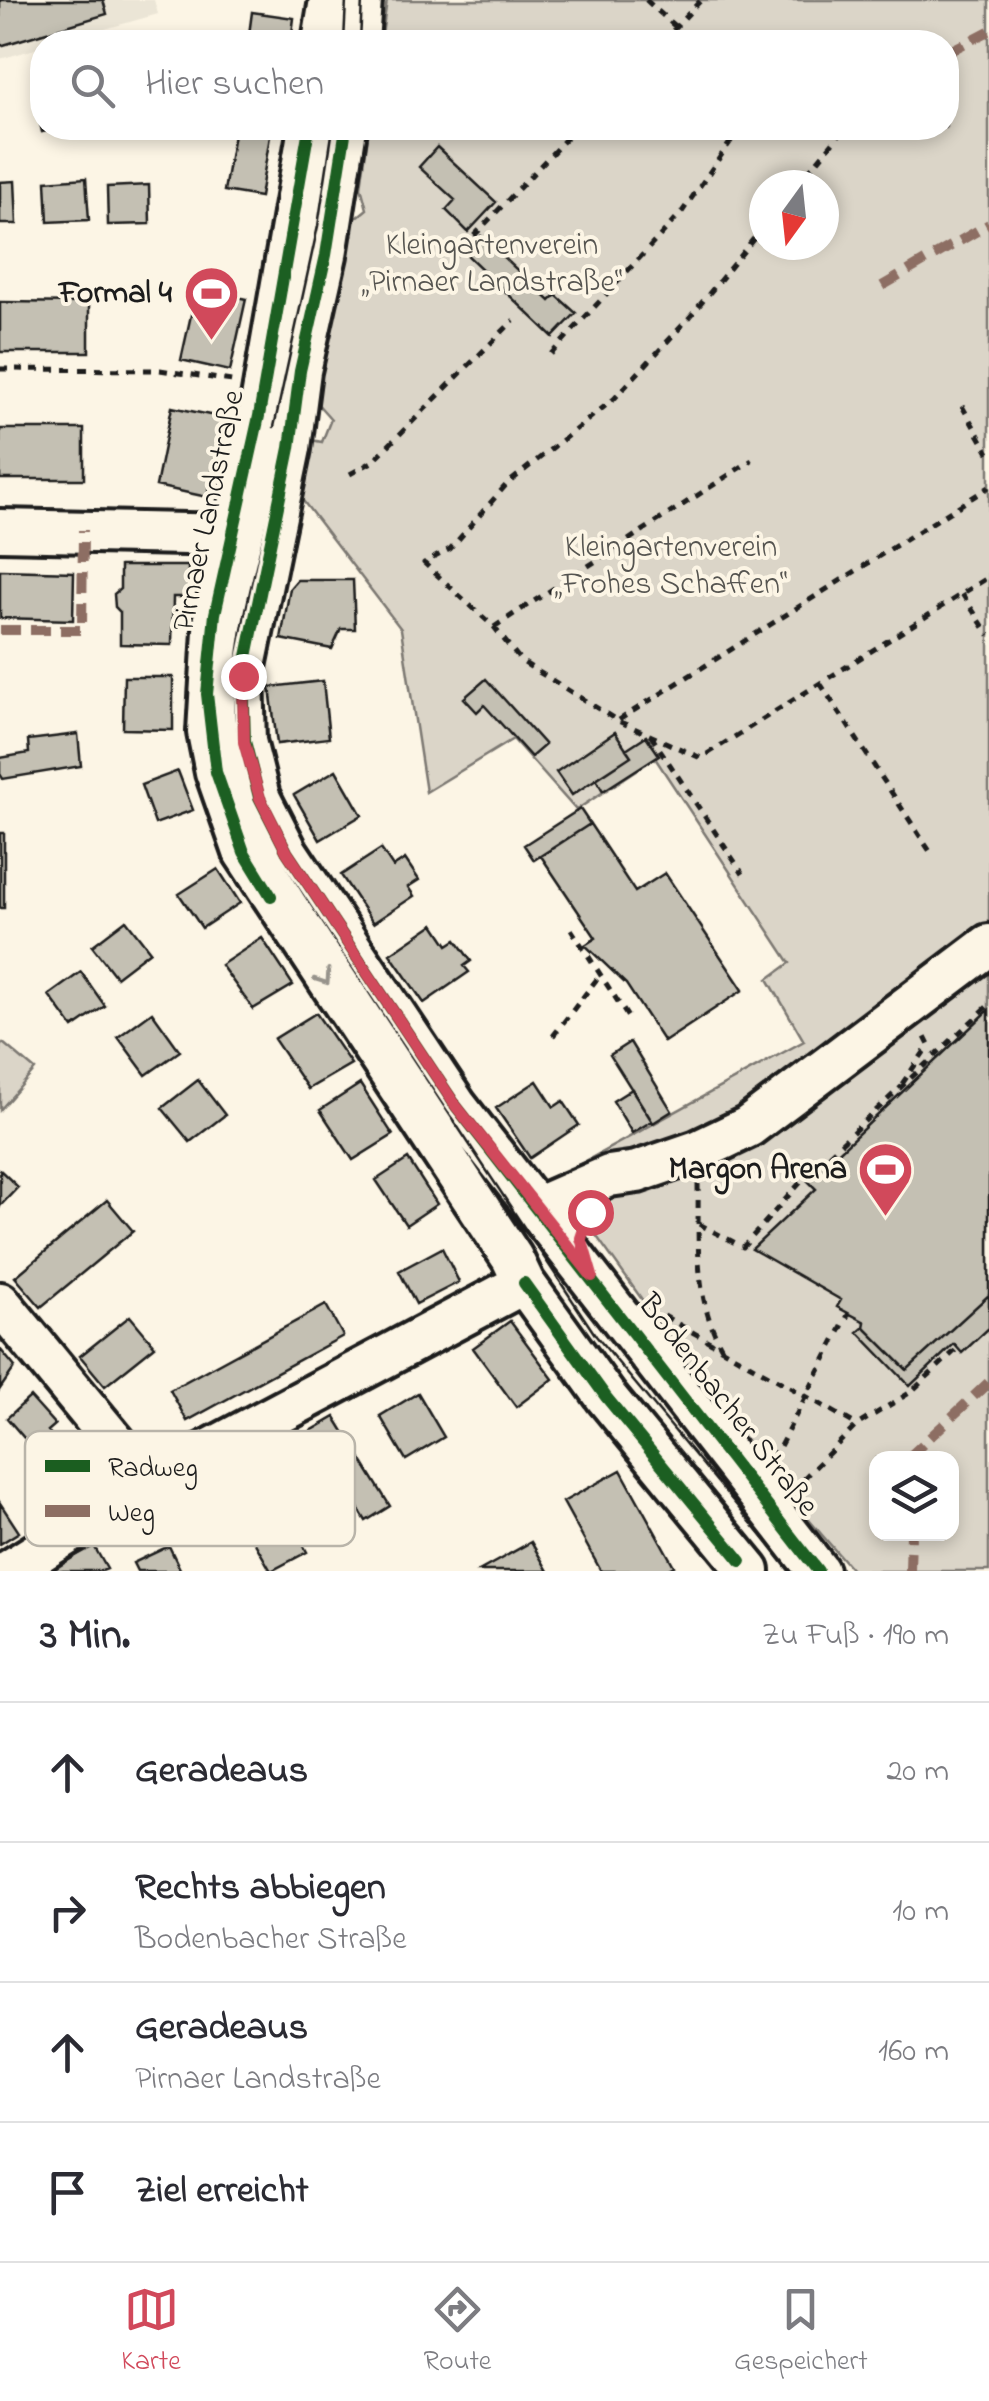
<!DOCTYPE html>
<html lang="de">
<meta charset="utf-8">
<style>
:root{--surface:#fff;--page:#f2f2f3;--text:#2b2b33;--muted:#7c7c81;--line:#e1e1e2;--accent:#d1495b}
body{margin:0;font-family:"Indie Flower",sans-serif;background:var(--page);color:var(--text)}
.controls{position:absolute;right:30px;bottom:30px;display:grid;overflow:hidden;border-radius:20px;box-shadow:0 5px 15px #0003}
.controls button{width:90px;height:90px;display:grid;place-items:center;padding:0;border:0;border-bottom:2px solid var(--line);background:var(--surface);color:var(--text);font:50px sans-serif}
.compass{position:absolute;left:749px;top:170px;width:90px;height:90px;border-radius:50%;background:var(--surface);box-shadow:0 5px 15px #0003;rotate:195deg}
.stop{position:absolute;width:30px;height:30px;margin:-22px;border:8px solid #d1495b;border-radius:50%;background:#fff}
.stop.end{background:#d1495b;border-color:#fff;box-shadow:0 2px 10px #0008}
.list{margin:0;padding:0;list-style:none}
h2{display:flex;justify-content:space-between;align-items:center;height:130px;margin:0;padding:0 40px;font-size:42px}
h2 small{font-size:32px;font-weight:400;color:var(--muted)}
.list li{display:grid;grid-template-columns:65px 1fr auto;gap:30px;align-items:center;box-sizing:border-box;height:140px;padding:0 40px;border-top:2px solid var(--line)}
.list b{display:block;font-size:38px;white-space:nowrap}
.list p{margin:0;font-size:32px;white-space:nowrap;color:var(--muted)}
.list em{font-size:32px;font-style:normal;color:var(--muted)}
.icon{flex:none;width:55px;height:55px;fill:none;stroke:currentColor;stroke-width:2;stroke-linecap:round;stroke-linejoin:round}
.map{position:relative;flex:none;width:989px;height:1571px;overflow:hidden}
.search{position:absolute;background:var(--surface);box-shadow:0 5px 15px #0003;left:30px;right:30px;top:30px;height:110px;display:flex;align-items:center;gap:25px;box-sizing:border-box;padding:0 35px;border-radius:40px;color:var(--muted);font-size:38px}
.sheet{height:690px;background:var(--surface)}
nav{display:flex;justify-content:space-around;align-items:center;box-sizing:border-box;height:140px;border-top:2px solid var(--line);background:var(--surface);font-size:28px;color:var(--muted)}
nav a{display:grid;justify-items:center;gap:5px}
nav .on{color:var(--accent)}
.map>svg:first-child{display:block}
</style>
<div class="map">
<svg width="989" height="1571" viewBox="0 0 989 1571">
<rect width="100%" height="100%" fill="#fcf5e5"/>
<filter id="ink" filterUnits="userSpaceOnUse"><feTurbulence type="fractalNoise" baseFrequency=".01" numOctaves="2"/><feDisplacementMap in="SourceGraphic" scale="20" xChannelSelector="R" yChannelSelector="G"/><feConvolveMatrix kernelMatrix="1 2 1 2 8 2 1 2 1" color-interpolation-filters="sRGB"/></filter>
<g filter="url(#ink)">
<!-- built -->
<path fill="#ebe5d6" d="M 0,0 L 154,0 L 158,14 L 59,42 L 42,42 L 42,47 L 0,59 Z"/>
<!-- green -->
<path fill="#dbd5c8" stroke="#7c7872" stroke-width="2.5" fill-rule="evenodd" d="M 387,0 L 989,0 L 989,1571 L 853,1571 L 754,1456 L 555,1178 L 804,1041 L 768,979 L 790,963 L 655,758 L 576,810 L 513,739 L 426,792 L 401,629 L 297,493 L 311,440 L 322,442 L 331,419 L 315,401 L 350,223 L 367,209 L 361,187 L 369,128 L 946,128 L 946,42 L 381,42 ZM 764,185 L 824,185 L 824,245 L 764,245 ZM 876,1458 L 952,1458 L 952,1534 L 876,1534 Z
M 3,1043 L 35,1070 L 0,1110 L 0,1046 Z"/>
<!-- building -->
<path fill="#c4c0b3" stroke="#1c1c1c" stroke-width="2.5" d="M 0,0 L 103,0 L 107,14 L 0,46 Z
M 252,12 L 294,18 L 291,42 L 248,42 Z
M 42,88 L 42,128 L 62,128 L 42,132 L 33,90 Z
M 235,128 L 271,130 L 260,197 L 224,191 Z
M 437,147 L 496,202 L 468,232 L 446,210 L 455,200 L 419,167 Z
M 86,178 L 89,220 L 48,222 L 46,181 Z
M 15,181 L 17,224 L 0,224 L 0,182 Z
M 149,185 L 150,224 L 108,225 L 107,187 Z
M 481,236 L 550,301 L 556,295 L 576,313 L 553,337 L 465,253 Z
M 197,288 L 246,299 L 230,371 L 181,360 Z
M 0,302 L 89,303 L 89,352 L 0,352 Z
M 172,407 L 224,418 L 207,497 L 156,486 Z
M 0,429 L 84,429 L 84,479 L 0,479 Z
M 120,566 L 188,566 L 188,597 L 173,597 L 172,645 L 120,644 L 120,612 L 115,607 L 114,594 L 120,589 Z
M 0,570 L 74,572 L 73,620 L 0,618 Z
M 297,580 L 353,580 L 355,629 L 341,629 L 332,649 L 281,639 L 290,588 Z
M 124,677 L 173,677 L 173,730 L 123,729 Z
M 486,679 L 545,745 L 531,757 L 484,705 L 477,712 L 464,698 Z
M 323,681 L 329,738 L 277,744 L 270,687 Z
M 615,732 L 631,756 L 572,795 L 556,772 Z
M 78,734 L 81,766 L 3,779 L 0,774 L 0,758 L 29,753 L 28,740 Z
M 646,736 L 659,755 L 603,791 L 596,779 L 631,756 L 626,749 Z
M 336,770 L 362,815 L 320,840 L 294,795 Z
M 178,771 L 193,810 L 155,824 L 141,785 Z
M 580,809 L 590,824 L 534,860 L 524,845 Z
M 590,824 L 635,892 L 665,873 L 743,990 L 664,1042 L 626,984 L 585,945 L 596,938 L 541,856 Z
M 0,833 L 4,833 L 4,908 L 0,908 Z
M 381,849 L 393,867 L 405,859 L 419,880 L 408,887 L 414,896 L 373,923 L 341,875 Z
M 218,869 L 240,903 L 202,928 L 179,894 Z
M 126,920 L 150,951 L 116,977 L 92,946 Z
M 434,924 L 448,945 L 456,940 L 471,961 L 464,966 L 469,972 L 424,1003 L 390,954 Z
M 262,938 L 293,985 L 253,1009 L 221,965 Z
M 81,972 L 105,1006 L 73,1028 L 49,995 Z
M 989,1010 L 989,1295 L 907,1370 L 864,1327 L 865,1322 L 837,1307 L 841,1300 L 752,1249 L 816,1189 L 808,1181 Z
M 152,1012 L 180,1051 L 146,1075 L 118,1037 Z
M 316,1013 L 351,1064 L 308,1089 L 274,1039 Z
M 630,1042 L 672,1111 L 653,1123 L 610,1055 Z
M 198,1080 L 225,1115 L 190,1142 L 162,1108 Z
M 537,1081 L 554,1107 L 563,1101 L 579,1125 L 530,1158 L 496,1108 Z
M 360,1084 L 393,1135 L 353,1160 L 320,1110 Z
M 632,1089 L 652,1121 L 632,1133 L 613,1101 Z
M 408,1159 L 437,1204 L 406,1225 L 376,1180 Z
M 0,1170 L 18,1187 L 0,1206 Z
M 107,1200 L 133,1231 L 41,1307 L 15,1277 Z
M 442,1248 L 459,1282 L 416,1304 L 399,1271 Z
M 989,1295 L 989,1328 L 962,1353 L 954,1344 L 910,1386 L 858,1332 L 864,1327 L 907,1370 Z
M 326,1305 L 343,1336 L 187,1421 L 170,1390 Z
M 130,1316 L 155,1346 L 105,1386 L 80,1356 Z
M 510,1321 L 553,1379 L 516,1407 L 473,1348 Z
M 0,1349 L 15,1367 L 0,1389 Z
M 418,1393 L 444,1437 L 406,1460 L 380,1416 Z
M 30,1397 L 55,1425 L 48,1431 L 53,1437 L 36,1452 L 7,1418 Z
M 335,1417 L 390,1506 L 366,1521 L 311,1431 Z
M 621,1470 L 674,1566 L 665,1571 L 601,1571 L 563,1502 Z
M 0,1503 L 19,1532 L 0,1544 Z
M 289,1518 L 307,1552 L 271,1571 L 252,1538 Z
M 531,1542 L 548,1571 L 479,1571 Z
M 94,1546 L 107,1569 L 102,1571 L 48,1571 Z
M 169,1546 L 181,1571 L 137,1571 L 133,1563 Z"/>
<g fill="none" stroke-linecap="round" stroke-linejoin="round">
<defs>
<path id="minor" d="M 323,42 L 330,0
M 358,42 L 361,0
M 309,128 L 259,416 L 215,614 L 208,732 L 216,772 L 244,852 L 512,1258 L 524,1283 L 606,1397 L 749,1571
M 346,128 L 326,255 L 300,371 L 290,448 L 243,676 L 245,741 L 259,797 L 287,852 L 456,1106 L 818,1571
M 0,530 L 233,535
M 536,1208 L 609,1176 L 637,1172 L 698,1151 L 748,1127 L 989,945
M 0,1303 L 148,1483
M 9,1571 L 148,1483 L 524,1283"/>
</defs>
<!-- minor casing -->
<use href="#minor" stroke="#1c1c1c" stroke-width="48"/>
<!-- path -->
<path stroke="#1c1c1c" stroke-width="5" stroke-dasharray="8 8" stroke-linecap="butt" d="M 646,0 L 692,42
M 662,42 L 701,0
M 797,185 L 845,128
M 764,226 L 690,317 L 614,399 L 507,484 L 450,549 L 424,563 L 494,627 L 521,661 L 618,721 L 701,758 L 989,577
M 452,259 L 576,128
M 551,354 L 682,212 L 740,128
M 0,369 L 160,370 L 232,381
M 962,406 L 989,453
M 350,474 L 372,462 L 514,320
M 962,594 L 989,635
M 494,627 L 752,460
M 820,683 L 931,853
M 619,720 L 989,487
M 651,736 L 743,874
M 571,929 L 631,1022
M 553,1036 L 600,975
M 902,1084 L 929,1045 L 924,1035
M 698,1184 C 699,1241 693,1297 722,1348
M 699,1224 L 743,1247 L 808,1174 L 989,1005
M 664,1316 L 857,1425
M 769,1457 L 778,1450 L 849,1313
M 792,1490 L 857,1425 L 911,1392 L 958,1348"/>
<!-- minor -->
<use href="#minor" stroke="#fcf5e5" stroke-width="40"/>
<!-- tram -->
<path stroke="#1c1c1c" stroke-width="2.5" d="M 344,42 L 346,0
M 360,42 L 362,0
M 349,128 C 330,254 300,377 272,501 C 256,571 231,646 236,719 C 241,785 269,839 304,894 L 596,1336 L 791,1571
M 274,427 L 318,226 L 333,128"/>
<!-- quiet -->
<path stroke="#8d6e63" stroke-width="10" stroke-dasharray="20 10" stroke-linecap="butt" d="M 946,53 L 989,31
M 882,286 L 989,224
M 0,630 L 82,630 L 83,530
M 908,1458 L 989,1382
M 910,1571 L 911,1534"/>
<defs>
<path id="cycleway" d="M 346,128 L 326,255 L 300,371 L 290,448 L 243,676 L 245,741 L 259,797 L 287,852 L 456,1106 L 818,1571
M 271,896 L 244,852 L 216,772 L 207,694 L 215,614 L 259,416 L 309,128
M 524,1283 L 606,1397 L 741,1561"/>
</defs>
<!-- cycleway casing -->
<use href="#cycleway" stroke="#fcf5e5" stroke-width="19"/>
<!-- cycleway -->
<use href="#cycleway" stroke="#1b5e20" stroke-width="12"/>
</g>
<!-- one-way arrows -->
<defs><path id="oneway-chevron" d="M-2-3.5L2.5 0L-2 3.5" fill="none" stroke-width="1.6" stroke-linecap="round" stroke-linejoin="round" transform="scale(2.5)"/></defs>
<use stroke="#97938b" href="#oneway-chevron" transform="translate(324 978) rotate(56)"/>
</g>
<g fill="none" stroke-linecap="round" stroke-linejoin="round" filter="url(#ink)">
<!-- route -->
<path stroke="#d1495b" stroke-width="12" d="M 243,676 L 244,742 L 260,798 L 287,852 L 456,1106 L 592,1276 L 581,1238 L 590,1212"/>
</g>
<!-- icons -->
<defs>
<symbol id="stadium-pin" viewBox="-11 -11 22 30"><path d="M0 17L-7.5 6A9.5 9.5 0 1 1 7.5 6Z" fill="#d1495b" stroke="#fcf5e5"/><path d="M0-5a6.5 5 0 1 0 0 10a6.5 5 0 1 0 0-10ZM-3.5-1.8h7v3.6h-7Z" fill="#fff"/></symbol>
</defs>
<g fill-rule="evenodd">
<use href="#stadium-pin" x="180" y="262" width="63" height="86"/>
<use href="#stadium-pin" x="854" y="1138" width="63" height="86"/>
</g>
<g text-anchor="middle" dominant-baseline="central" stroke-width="8" stroke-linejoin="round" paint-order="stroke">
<!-- park labels -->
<g font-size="32" fill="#555450" stroke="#fcf5e5">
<text x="492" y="246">Kleingartenverein<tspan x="492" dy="37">„Pirnaer Landstraße“</tspan></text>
<text x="671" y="548">Kleingartenverein<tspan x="671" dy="37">„Frohes Schaffen“</tspan></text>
</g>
<!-- poi labels -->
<g font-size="32" font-weight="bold" fill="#1c1c1c" stroke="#fcf5e5" text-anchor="end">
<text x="172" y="294">Formal 4</text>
<text x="847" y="1170">Margon Arena</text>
</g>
<!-- street labels -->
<g font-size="32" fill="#1c1c1c" stroke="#fcf5e5">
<text transform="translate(210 511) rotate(-78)">Pirnaer Landstraße</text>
<text transform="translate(727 1406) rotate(52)">Bodenbacher Straße</text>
</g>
</g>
<!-- legend -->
<rect x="25" y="1431" width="330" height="115" rx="15" fill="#fcf5e5" stroke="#b9b4a9" stroke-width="2.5"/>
<rect x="45" y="1460" width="45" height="12" fill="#1b5e20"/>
<rect x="45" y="1505" width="45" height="12" fill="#8d6e63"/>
<g font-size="28" fill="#1c1c1c">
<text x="108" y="1476">Radweg</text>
<text x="108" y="1521">Weg</text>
</g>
</svg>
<div class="controls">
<button><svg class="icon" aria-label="layers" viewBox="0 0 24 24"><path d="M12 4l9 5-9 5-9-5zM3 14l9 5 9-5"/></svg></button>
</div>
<svg class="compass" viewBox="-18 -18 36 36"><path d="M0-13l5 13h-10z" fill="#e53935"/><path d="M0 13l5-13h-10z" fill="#7c7c81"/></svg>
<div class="stop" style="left:590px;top:1212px"></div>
<div class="stop end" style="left:243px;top:676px"></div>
<div class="search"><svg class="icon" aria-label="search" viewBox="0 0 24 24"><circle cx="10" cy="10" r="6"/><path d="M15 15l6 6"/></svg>Hier suchen</div>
</div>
<section class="sheet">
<h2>3 Min.<small>Zu Fuß · 190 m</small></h2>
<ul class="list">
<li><svg class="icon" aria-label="ahead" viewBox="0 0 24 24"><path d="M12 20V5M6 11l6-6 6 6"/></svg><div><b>Geradeaus</b></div><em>20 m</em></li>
<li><svg class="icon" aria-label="right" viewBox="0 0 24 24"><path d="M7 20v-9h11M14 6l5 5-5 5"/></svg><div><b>Rechts abbiegen</b><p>Bodenbacher Straße</p></div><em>10 m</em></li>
<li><svg class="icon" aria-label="ahead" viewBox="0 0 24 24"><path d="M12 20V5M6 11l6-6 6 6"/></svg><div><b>Geradeaus</b><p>Pirnaer Landstraße</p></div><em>160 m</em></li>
<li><svg class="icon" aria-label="arrive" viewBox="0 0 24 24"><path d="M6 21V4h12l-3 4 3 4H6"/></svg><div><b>Ziel erreicht</b></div></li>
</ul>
</section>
<nav>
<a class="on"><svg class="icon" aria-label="map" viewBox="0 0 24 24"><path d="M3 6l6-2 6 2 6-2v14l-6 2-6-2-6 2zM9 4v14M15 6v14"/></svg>Karte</a>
<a><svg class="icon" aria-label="directions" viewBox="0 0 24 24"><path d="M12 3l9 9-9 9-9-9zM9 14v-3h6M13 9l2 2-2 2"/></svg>Route</a>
<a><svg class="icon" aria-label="saved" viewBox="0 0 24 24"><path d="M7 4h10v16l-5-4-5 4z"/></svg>Gespeichert</a>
</nav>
